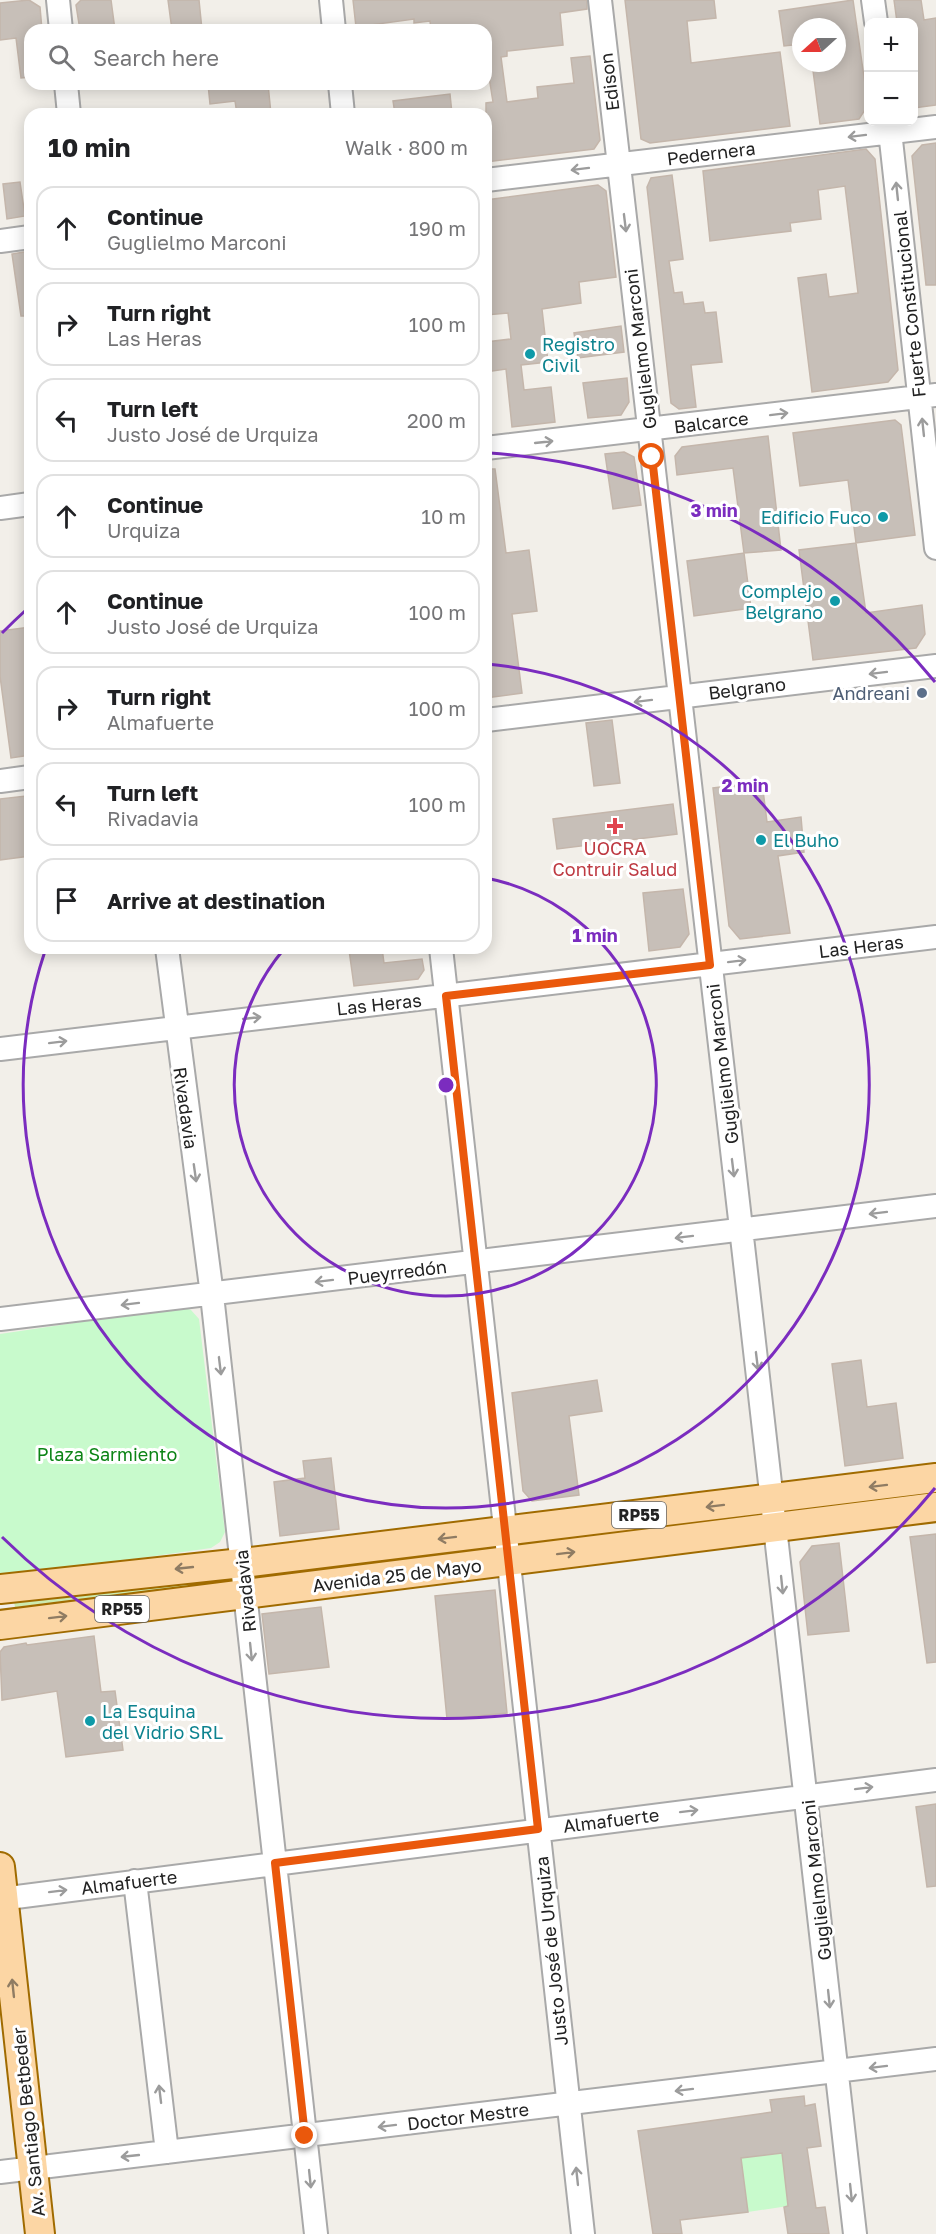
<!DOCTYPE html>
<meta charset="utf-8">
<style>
:root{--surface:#fff;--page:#f6f6f6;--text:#202124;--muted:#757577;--line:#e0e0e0}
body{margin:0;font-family:"Golos Text",sans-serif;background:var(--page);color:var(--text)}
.controls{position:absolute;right:18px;top:18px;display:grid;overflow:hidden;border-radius:12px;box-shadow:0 3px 15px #0003}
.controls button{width:54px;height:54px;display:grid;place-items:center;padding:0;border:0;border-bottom:2px solid var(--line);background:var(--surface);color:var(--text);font:30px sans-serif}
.compass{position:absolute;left:792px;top:18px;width:54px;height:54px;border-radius:50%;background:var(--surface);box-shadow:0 3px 15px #0003;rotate:249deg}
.stop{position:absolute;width:18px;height:18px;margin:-14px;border:4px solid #ea580c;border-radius:50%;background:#fff}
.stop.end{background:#ea580c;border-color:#fff;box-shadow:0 2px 6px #0008}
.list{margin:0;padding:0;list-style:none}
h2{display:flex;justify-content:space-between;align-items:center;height:78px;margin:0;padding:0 24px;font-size:26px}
h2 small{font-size:20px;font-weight:400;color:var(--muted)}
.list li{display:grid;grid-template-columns:39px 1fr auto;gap:18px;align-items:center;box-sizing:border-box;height:84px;margin:0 12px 12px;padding:0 12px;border:2px solid var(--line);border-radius:18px}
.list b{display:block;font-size:22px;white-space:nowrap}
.list p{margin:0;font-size:20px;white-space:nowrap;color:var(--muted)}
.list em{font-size:20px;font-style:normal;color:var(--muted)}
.icon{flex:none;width:33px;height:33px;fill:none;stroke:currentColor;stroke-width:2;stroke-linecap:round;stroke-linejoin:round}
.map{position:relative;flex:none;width:936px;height:2234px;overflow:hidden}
.search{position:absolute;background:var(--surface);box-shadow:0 3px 15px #0003;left:24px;top:24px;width:468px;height:66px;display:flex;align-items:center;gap:15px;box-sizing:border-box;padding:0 21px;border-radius:18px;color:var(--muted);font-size:22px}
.panel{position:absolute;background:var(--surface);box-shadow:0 3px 15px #0003;left:24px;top:108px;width:468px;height:846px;border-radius:18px}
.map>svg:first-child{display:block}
</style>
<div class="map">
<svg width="936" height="2234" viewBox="0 0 936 2234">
<rect width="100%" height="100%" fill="#f2efe9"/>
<!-- grass -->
<path fill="#cdebb0" d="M 466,1547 L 467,1552 L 275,1575 L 274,1570 Z
M 206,1579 L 206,1584 L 15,1607 L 14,1602 Z"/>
<!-- park -->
<path fill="#c8facc" d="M 182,1307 L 191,1310 L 199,1319 L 225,1532 L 220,1542 L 211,1548 L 0,1578 L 0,1334 Z
M 782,2153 L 788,2206 L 748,2212 L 741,2158 Z"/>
<!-- building -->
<path fill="#c7bfb8" stroke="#c4b6ab" stroke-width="1.5" d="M 29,0 L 40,7 L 42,30 L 30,30 L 30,77 L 21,78 L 16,38 L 0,40 L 0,3 Z
M 81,0 L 111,0 L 115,30 L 80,30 L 76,5 Z
M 168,0 L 199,0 L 202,30 L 172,30 Z
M 353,0 L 587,0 L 587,9 L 560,13 L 563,45 L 507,51 L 507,56 L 501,57 L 507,102 L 538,98 L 537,87 L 574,83 L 571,58 L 590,56 L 600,140 L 594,149 L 486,162 L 486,103 L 493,102 L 486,58 L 486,30 L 431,30 L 430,21 L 414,23 L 414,19 L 356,27 Z
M 625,0 L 714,0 L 716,18 L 687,21 L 691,63 L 780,52 L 790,126 L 650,143 L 641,139 Z
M 853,0 L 868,105 L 859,119 L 820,124 L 812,63 L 837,63 L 837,27 L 801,27 L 801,44 L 784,46 L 779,11 Z
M 894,0 L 921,0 L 924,20 L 936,18 L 936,105 L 914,108 L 914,22 L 897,22 Z
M 208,84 L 268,84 L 271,114 L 237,114 L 235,101 L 210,104 Z
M 450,94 L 452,114 L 395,114 L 393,101 Z
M 936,143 L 936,285 L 926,285 L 912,156 L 922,145 Z
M 866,149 L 875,159 L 898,370 L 888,382 L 812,392 L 798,278 L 826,274 L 829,297 L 858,293 L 845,186 L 818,190 L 821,219 L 790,223 L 791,231 L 710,241 L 703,171 Z
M 672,175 L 683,259 L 669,261 L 674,293 L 682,292 L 684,304 L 703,302 L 705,313 L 716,312 L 722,362 L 691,365 L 696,407 L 679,409 L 671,403 L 647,187 L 651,178 Z
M 20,182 L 25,216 L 7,219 L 3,184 Z
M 598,185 L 606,191 L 616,277 L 579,282 L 581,303 L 542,309 L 548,362 L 521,365 L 524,390 L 551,387 L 555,422 L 512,427 L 506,369 L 486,372 L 486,342 L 511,339 L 508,313 L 486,315 L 486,200 Z
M 30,251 L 30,316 L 21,316 L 12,254 Z
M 621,326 L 624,352 L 578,358 L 574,333 Z
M 627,378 L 629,402 L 621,415 L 588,418 L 583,383 Z
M 895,420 L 901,425 L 915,535 L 856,543 L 848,480 L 800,486 L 793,433 Z
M 768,436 L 781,550 L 744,553 L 733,468 L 677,475 L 675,456 L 682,447 Z
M 624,452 L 634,457 L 641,505 L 613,509 L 605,454 Z
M 486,469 L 495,469 L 506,553 L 529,550 L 537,611 L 512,614 L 522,693 L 486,698 Z
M 856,543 L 866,613 L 922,605 L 925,634 L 916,648 L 813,660 L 799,550 Z
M 744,553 L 751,608 L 694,616 L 687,561 Z
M 30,627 L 30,755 L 11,758 L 0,676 L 0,631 Z
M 612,720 L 620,783 L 594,786 L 586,723 Z
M 762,782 L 767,822 L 801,817 L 804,852 L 778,856 L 790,933 L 740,939 L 729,926 L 713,788 Z
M 26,796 L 30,828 L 30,856 L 0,860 L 0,799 Z
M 673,804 L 677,834 L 557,849 L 553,819 Z
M 683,889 L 689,934 L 680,947 L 649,951 L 643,893 Z
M 365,948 L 382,948 L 384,963 L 422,959 L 424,970 L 418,979 L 354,986 L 349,950 Z
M 861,1360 L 867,1407 L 896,1403 L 903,1458 L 845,1466 L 832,1364 Z
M 597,1380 L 602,1411 L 569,1416 L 579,1495 L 532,1501 L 523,1491 L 512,1393 Z
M 331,1458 L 339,1529 L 280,1536 L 274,1482 L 305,1478 L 303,1461 Z
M 936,1534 L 936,1662 L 927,1663 L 910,1537 Z
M 839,1543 L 849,1631 L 808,1635 L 800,1562 L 812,1546 Z
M 495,1590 L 507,1713 L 447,1719 L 435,1596 Z
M 321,1607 L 329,1667 L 269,1674 L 262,1614 Z
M 94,1636 L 101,1692 L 115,1691 L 123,1750 L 66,1757 L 57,1691 L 2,1700 L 0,1652 L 4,1647 L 26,1643 L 27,1645 Z
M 936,1804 L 936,1886 L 927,1887 L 916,1807 Z
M 804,2096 L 805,2106 L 815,2104 L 821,2146 L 807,2148 L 816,2208 L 825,2207 L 829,2234 L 788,2234 L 784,2207 L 788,2206 L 782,2153 L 741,2158 L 748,2212 L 680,2220 L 682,2234 L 653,2234 L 638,2131 L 772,2112 L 770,2100 Z"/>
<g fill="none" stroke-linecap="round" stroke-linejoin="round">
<defs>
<path id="minor" d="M 58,0 L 61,30
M 331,0 L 334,30
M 600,0 C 685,745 772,1489 855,2234
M 873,0 L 876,22
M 66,84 L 69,114
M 340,84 L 343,114
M 889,122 L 936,548
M 486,180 L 936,127
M 0,241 L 30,237
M 486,448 L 936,395
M 0,508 L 30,504
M 486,720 L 936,666
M 0,781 L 30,777
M 167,948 L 212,1295 L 316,2234
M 441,948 L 583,2234
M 0,1049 L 936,937
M 0,1319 L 936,1206
M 135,1881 L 167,2152
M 0,1899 L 936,1780
M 0,2172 L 936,2059"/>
<path id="major" d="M 0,1589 L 242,1563 L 936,1478
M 0,1625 L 936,1507
M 0,1867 L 40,2234"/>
</defs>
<!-- minor casing -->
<use href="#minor" stroke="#a9a9a9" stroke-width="26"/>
<!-- major casing -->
<use href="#major" stroke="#a06b00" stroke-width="32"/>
<!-- minor -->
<use href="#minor" stroke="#fff" stroke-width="22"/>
<!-- major -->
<use href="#major" stroke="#fcd6a4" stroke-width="28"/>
</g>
<!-- one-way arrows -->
<defs><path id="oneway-shaft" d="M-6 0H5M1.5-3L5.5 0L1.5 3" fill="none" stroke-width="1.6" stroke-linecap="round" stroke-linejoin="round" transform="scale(1.5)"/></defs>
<g stroke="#9c9c9c">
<use href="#oneway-shaft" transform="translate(857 136) rotate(173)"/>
<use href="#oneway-shaft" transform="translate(580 169) rotate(173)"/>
<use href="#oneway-shaft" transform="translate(897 191) rotate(-96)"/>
<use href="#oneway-shaft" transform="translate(625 223) rotate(83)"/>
<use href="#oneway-shaft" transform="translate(779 414) rotate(-7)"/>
<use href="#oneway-shaft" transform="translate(923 427) rotate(-96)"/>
<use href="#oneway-shaft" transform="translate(544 442) rotate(-6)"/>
<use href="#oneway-shaft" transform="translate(878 673) rotate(173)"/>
<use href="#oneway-shaft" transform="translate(643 701) rotate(173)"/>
<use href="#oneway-shaft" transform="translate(737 961) rotate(-7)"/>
<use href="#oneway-shaft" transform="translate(252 1018) rotate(-6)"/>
<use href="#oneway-shaft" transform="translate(58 1042) rotate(-7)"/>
<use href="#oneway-shaft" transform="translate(733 1168) rotate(83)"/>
<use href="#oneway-shaft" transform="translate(195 1173) rotate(82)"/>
<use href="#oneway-shaft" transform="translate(878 1213) rotate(173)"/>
<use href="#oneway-shaft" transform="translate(684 1237) rotate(173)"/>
<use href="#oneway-shaft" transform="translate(324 1281) rotate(173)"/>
<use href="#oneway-shaft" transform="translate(130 1304) rotate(173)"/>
<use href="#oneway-shaft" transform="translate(757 1361) rotate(83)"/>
<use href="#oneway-shaft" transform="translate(220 1366) rotate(83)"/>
<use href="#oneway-shaft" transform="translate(782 1585) rotate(84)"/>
<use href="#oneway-shaft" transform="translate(251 1652) rotate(84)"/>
<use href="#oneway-shaft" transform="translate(864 1788) rotate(-7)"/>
<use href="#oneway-shaft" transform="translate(689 1811) rotate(-7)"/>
<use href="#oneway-shaft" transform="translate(58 1891) rotate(-7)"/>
<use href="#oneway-shaft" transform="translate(829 1999) rotate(84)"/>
<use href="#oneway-shaft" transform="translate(878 2067) rotate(173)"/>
<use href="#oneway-shaft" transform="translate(684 2090) rotate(173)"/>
<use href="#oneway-shaft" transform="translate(160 2094) rotate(-97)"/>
<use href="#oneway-shaft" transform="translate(387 2126) rotate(173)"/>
<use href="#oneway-shaft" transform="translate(130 2156) rotate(174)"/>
<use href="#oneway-shaft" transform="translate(577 2176) rotate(-96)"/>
<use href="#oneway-shaft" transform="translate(310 2179) rotate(84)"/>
<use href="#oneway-shaft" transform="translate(851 2193) rotate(84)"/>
</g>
<g stroke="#8f7c63">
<use href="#oneway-shaft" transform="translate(878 1486) rotate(173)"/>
<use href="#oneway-shaft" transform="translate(715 1506) rotate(173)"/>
<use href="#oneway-shaft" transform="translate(447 1538) rotate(173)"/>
<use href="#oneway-shaft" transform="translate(566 1553) rotate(-7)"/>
<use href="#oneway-shaft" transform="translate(184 1568) rotate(174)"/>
<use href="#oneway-shaft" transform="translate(58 1617) rotate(-7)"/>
<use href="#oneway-shaft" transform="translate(13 1988) rotate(-96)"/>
</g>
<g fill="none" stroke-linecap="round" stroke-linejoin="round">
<!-- route -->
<path stroke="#ea580c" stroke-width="8" d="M 305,2136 L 275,1863 L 538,1829 L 446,996 L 710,965 L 652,457"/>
</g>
<!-- distance rings -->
<g fill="none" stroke="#7b2cbf" stroke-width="3">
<path d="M486 878A211 211 0 1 1 284 949"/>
<path d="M487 664A423 423 0 1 1 45 951"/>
<path d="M935 1488A634 634 0 0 1 2 1537M2 633A634 634 0 0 1 26 610M490 453A634 634 0 0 1 935 682"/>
</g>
<!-- markers -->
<g fill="#0f9aa8" stroke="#fff" stroke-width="2">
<circle cx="530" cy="354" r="6"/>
<circle cx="883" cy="517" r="6"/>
<circle cx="835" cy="601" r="6"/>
<circle cx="761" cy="840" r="6"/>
<circle cx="90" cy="1721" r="6"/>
</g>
<circle fill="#5c6f8a" stroke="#fff" stroke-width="2" cx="922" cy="693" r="6"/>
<path fill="#e0444e" stroke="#fff" stroke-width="2" d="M612 817h6v6h6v6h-6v6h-6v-6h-6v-6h6z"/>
<g text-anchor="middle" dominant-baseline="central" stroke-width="6" stroke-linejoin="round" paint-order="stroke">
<!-- shield labels -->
<g fill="#fff" stroke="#646464" stroke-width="1.5">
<rect x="612" y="1502" width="54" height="26" rx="4.5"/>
<rect x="95" y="1596" width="54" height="26" rx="4.5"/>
</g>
<g font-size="16" font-weight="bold" fill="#222">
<text x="639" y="1515">RP55</text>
<text x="122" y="1609">RP55</text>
</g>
<!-- street labels -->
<g font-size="18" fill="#222" stroke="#fff">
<text transform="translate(609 82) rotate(-97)">Edison</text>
<text transform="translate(711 153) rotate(-7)">Pedernera</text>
<text transform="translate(909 304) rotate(-96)">Fuerte Constitucional</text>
<text transform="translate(640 349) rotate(-97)">Guglielmo Marconi</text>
<text transform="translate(711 422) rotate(-7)">Balcarce</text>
<text transform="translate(747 688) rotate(-7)">Belgrano</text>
<text transform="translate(861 946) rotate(-7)">Las Heras</text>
<text transform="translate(379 1004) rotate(-6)">Las Heras</text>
<text transform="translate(722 1064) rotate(-97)">Guglielmo Marconi</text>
<text transform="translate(186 1108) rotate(82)">Rivadavia</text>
<text transform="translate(397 1272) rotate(-7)">Pueyrredón</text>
<text transform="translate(397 1575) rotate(-7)">Avenida 25 de Mayo</text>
<text transform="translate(245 1591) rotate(-96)">Rivadavia</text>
<text transform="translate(611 1820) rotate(-7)">Almafuerte</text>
<text transform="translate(816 1880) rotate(-96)">Guglielmo Marconi</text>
<text transform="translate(129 1882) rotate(-7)">Almafuerte</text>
<text transform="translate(551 1951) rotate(-96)">Justo José de Urquiza</text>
<text transform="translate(468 2116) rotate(-7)">Doctor Mestre</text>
<text transform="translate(28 2122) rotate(-96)">Av. Santiago Betbeder</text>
</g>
<!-- culture labels -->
<g font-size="18" fill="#0d838f" stroke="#fff" text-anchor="start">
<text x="542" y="344">Registro<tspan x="542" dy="21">Civil</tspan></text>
<text x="871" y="517" text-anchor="end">Edificio Fuco</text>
<text x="823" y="591" text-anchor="end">Complejo<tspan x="823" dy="21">Belgrano</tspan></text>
<text x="773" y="840">El Buho</text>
<text x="102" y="1711">La Esquina<tspan x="102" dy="21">del Vidrio SRL</tspan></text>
</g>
<!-- service labels -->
<g font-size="18" fill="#4e5e75" stroke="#fff" text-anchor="end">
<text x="910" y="693">Andreani</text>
</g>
<!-- health labels -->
<g font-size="18" fill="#be3a42" stroke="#fff">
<text x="615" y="848">UOCRA<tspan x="615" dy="21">Contruir Salud</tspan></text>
</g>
<!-- park labels -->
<g font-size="18" fill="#0c8416" stroke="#fff">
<text x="107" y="1454">Plaza Sarmiento</text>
</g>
</g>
<circle cx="446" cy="1085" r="9" fill="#7b2cbf" stroke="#fff" stroke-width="3"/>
<g font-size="18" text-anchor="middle" font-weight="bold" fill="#7b2cbf" stroke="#fff" stroke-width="6" stroke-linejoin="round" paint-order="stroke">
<text x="714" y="517">3 min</text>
<text x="745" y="792">2 min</text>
<text x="595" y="942">1 min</text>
</g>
</svg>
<div class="controls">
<button>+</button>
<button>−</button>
</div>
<svg class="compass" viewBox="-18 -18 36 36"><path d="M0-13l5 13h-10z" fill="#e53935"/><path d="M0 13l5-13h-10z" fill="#757577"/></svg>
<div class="stop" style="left:652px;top:457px"></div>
<div class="stop end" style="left:305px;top:2136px"></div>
<div class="search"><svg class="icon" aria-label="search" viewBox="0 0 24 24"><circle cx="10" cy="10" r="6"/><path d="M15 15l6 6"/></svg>Search here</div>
<section class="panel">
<h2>10 min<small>Walk · 800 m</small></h2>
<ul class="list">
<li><svg class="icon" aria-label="ahead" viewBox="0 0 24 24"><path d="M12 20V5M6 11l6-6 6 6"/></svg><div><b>Continue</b><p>Guglielmo Marconi</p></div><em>190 m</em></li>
<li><svg class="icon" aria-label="right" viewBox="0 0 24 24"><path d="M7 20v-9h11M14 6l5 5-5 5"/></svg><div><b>Turn right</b><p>Las Heras</p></div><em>100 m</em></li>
<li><svg class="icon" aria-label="left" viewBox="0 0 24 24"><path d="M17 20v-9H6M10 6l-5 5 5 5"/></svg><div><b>Turn left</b><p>Justo José de Urquiza</p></div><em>200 m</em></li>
<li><svg class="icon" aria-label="ahead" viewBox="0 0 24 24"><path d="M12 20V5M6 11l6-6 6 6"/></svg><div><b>Continue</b><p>Urquiza</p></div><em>10 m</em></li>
<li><svg class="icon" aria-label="ahead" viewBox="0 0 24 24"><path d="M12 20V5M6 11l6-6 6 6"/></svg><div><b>Continue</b><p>Justo José de Urquiza</p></div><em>100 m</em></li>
<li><svg class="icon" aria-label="right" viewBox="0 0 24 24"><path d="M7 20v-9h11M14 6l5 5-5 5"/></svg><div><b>Turn right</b><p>Almafuerte</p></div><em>100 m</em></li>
<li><svg class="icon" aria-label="left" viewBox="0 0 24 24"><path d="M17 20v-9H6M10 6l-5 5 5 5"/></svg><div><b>Turn left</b><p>Rivadavia</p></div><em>100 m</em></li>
<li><svg class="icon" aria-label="arrive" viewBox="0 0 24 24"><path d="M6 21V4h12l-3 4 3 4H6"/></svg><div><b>Arrive at destination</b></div></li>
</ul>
</section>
</div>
